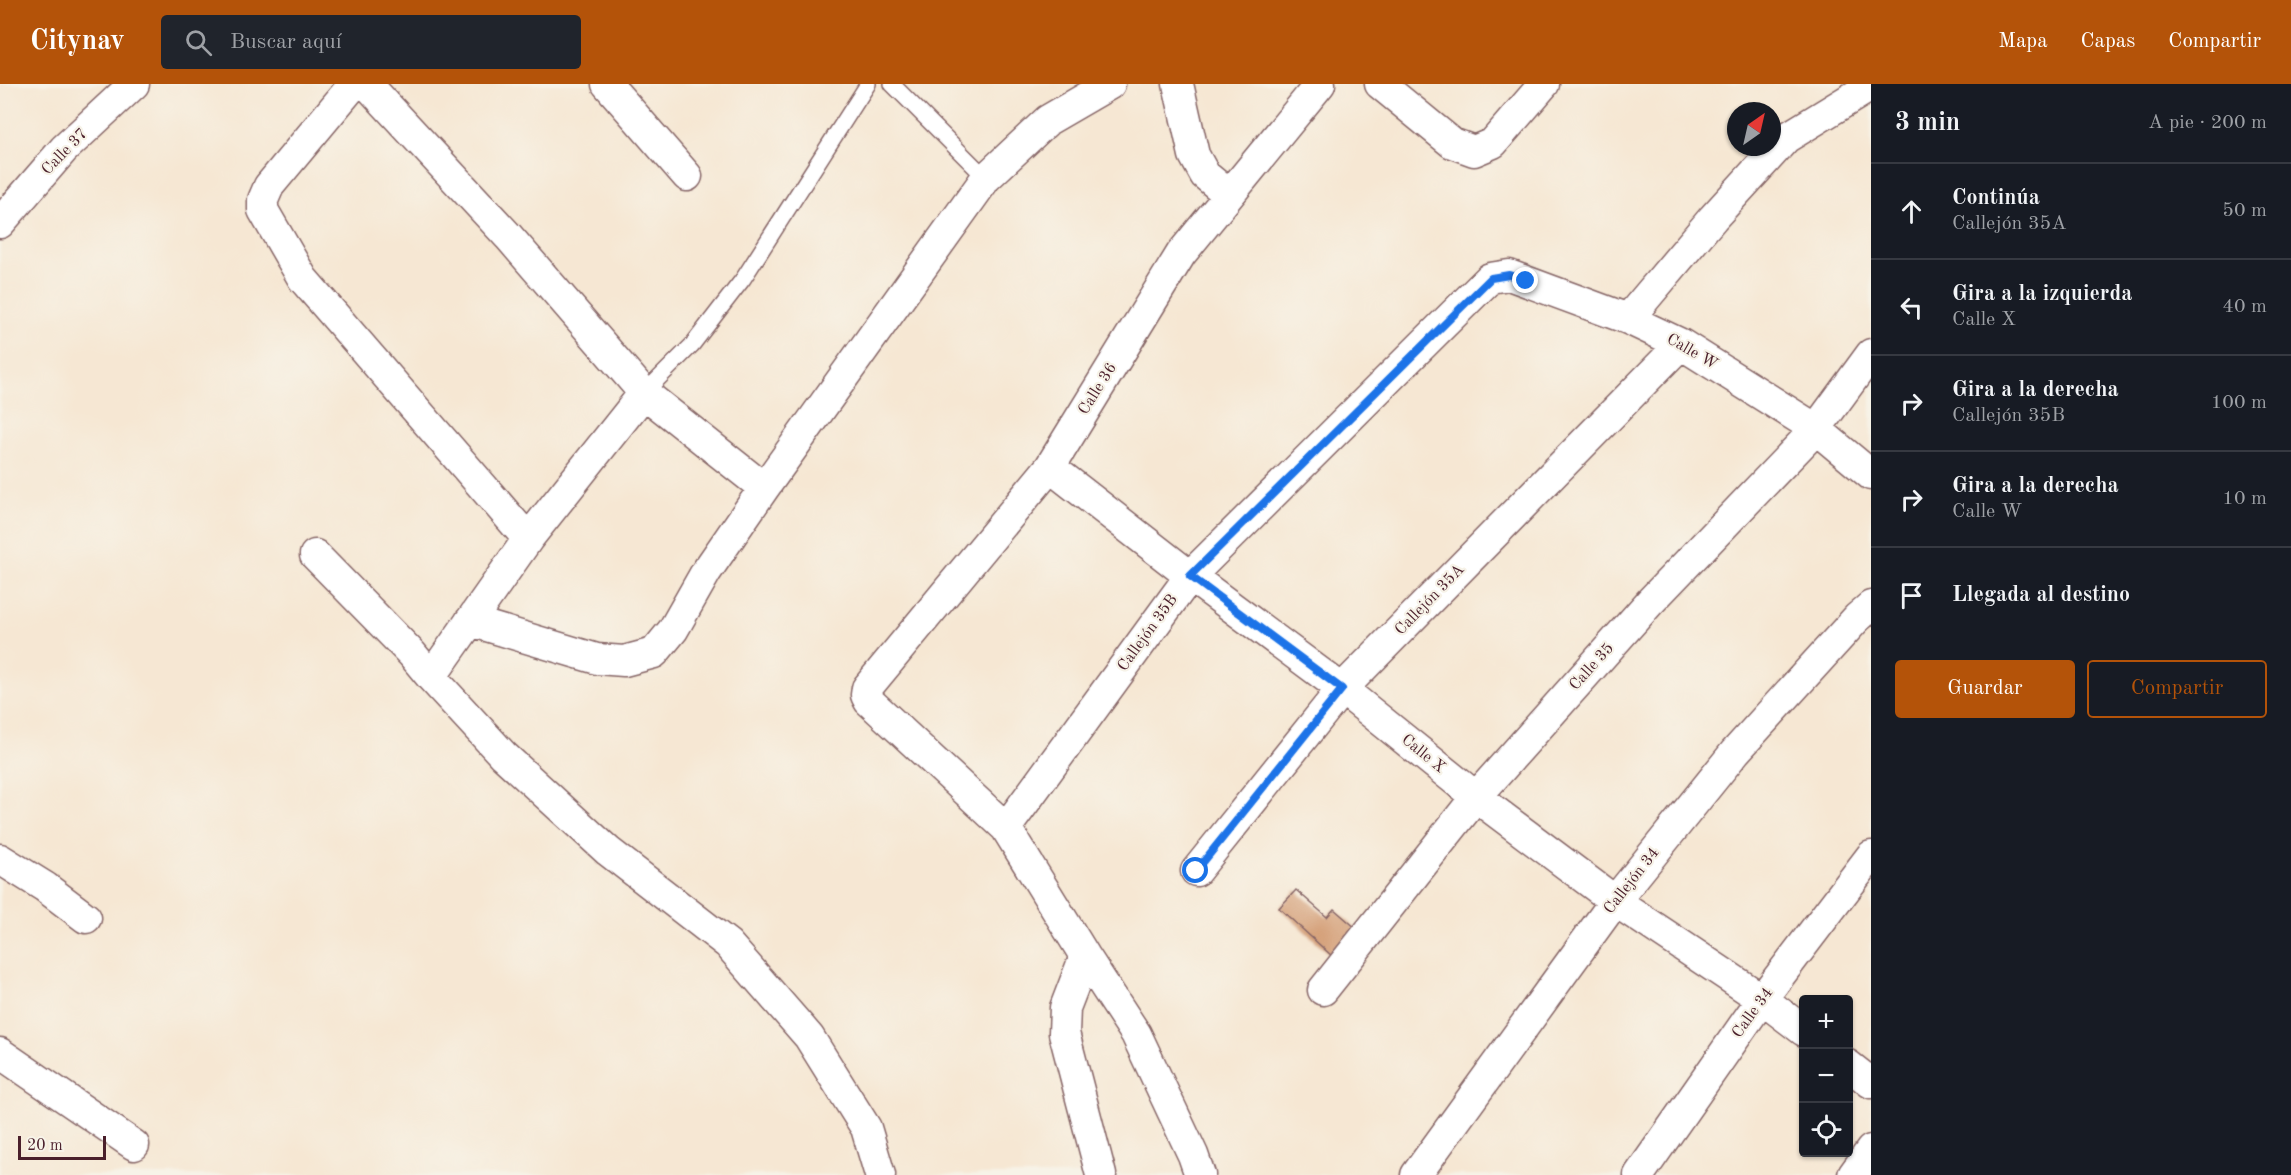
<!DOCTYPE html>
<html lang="es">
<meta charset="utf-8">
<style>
:root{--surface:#171b24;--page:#20242c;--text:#f1f3f6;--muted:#9ea1a6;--line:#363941;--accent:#b45309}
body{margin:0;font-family:"Old Standard TT",serif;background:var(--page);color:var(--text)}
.controls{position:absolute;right:18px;bottom:18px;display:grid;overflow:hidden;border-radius:6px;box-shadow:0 2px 4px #0004}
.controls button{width:54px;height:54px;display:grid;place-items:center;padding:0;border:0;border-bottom:2px solid var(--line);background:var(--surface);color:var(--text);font:30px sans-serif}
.compass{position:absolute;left:1727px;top:18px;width:54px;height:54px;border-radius:50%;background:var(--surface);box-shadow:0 2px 4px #0004;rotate:34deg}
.scale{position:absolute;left:18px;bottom:15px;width:88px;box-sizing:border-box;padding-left:6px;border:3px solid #4a1f2b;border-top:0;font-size:16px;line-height:21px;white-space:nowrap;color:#4a1f2b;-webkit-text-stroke:4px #f7f3e8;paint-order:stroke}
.stop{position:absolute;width:18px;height:18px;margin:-14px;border:4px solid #1a73e8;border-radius:50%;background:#fff}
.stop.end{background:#1a73e8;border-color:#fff;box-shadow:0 2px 6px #0008}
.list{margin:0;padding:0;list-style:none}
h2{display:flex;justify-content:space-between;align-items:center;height:78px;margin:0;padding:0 24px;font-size:26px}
h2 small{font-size:20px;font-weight:400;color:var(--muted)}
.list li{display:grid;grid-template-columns:39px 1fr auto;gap:18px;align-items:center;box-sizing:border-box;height:96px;padding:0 24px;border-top:2px solid var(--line)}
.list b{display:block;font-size:22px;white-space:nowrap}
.list p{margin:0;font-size:20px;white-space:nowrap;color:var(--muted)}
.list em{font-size:20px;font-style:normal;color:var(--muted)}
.actions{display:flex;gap:12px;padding:18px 24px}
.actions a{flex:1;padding:14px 0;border:2px solid var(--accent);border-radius:6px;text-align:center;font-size:21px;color:var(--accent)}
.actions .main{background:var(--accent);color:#fff}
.icon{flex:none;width:33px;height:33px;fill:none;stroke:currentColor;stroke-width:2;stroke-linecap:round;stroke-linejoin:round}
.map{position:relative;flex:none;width:1871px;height:1091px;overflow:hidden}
header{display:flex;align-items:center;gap:36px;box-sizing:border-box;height:84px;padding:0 30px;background:var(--accent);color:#fff}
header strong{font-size:28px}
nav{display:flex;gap:33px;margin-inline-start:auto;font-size:21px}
.search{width:420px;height:54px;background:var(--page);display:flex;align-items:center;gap:15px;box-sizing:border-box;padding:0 21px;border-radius:6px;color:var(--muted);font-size:22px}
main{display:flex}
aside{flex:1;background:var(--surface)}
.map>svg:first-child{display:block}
</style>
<header>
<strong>Citynav</strong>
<div class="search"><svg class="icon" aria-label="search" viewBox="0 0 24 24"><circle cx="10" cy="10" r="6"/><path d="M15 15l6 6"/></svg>Buscar aquí</div>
<nav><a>Mapa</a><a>Capas</a><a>Compartir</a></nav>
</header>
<main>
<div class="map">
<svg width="1871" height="1091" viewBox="0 0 1871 1091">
<rect width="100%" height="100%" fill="#f7f3e8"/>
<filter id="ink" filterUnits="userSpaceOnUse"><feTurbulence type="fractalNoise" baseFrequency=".0167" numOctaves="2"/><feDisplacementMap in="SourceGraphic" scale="12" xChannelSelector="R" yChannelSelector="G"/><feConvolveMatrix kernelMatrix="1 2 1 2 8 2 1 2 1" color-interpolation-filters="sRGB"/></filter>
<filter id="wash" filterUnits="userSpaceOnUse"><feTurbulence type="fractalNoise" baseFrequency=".008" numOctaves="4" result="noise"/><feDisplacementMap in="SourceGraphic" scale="24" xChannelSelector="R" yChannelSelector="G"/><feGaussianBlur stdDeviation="1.35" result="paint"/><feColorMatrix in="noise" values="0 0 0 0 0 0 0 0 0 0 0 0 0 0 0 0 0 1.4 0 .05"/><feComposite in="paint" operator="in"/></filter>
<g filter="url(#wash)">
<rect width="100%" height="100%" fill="#f6e7d3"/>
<g id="blocks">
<!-- building -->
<path fill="#d29970" d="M 1296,806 L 1327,833 L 1334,825 L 1357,845 L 1332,872 L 1279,824 Z"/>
</g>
</g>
<g filter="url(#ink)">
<use href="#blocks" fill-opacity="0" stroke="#866566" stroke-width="1.5"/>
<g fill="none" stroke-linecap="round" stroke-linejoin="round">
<defs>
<path id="lane" d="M 892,0 L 986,94
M 644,309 L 692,261 L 743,195 L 868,0"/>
<path id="street" d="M 354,0 L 269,102 L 263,116 L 263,126 L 303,195 L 528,455
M 367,0 L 509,153 L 644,309 L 764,404
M 607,0 L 687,92
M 1178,0 L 1194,71 L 1205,91 L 1228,110
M 1380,0 L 1452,59 L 1474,67 L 1493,59 L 1544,0
M 0,139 L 64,65 L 134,0
M 1628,235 L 1713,134 L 1786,54 L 1871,2
M 1050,383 L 1190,492 L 1342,605 L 1476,713 L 1615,817 L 1762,915 L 1804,947
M 315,471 L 412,570 L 431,593 L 503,671 L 608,767 L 728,860 L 809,953 L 866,1044 L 880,1091
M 470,537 L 597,575 L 624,577 L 654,569 L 673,546 L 706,488 L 764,404 L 986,94 L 1048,36 L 1110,0
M 431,593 L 528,455 L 644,309
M 1006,744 L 1190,492 L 1490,194 L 1509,191 L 1628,235 L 1681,260 L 1816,345 L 1871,391
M 0,775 L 45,803 L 86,834
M 1196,787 L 1342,605 L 1681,260
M 1085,872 L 1065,924 L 1064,949 L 1101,1091
M 1323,906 L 1476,713 L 1650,518 L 1816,345 L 1871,270
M 0,969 L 134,1061
M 1848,981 L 1871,999
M 1200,1091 L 1193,1071 L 1136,950 L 1085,872 L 1006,744 L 869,617 L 866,611 L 867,604 L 1050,383 L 1181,170 L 1320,0
M 1416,1091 L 1615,817 L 1735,668 L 1857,534 L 1871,522
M 1639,1091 L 1762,915 L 1871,772
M 1853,1091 L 1871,1066"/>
</defs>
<!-- lane casing -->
<use href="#lane" stroke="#866566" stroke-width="18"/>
<!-- street casing -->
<use href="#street" stroke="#866566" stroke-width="33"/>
<!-- lane -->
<use href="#lane" stroke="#fff" stroke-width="15"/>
<!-- street -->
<use href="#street" stroke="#fff" stroke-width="30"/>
</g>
</g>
<g fill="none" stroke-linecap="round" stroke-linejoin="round" filter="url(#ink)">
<!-- route -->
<path stroke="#1a73e8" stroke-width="8" d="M 1196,787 L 1342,605 L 1190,492 L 1491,194 L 1509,191 L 1526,197"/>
</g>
<g text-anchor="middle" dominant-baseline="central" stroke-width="4.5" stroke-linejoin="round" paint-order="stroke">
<!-- street labels -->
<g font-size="16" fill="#4a1f2b" stroke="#f7f3e8">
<text transform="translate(65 68) rotate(-46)">Calle 37</text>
<text transform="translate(1692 268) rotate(30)">Calle W</text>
<text transform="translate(1098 305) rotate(-58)">Calle 36</text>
<text transform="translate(1430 516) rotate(-46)">Callejón 35A</text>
<text transform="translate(1148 549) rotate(-54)">Callejón 35B</text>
<text transform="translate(1592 583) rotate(-48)">Calle 35</text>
<text transform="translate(1423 670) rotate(39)">Calle X</text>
<text transform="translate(1632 797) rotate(-52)">Callejón 34</text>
<text transform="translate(1753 929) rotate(-54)">Calle 34</text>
</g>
</g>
</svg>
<div class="controls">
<button>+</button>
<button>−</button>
<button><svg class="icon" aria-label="locate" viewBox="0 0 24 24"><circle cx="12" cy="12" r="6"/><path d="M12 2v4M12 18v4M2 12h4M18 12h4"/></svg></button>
</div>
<svg class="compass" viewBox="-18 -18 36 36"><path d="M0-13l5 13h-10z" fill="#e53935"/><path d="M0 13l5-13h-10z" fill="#9ea1a6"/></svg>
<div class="scale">20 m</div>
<div class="stop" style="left:1196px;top:787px"></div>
<div class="stop end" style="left:1526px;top:197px"></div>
</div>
<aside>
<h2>3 min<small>A pie · 200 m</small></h2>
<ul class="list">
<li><svg class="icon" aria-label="ahead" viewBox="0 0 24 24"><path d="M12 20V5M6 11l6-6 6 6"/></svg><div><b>Continúa</b><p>Callejón 35A</p></div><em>50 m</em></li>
<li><svg class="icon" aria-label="left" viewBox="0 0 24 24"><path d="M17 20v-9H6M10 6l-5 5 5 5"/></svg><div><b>Gira a la izquierda</b><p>Calle X</p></div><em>40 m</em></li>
<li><svg class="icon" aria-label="right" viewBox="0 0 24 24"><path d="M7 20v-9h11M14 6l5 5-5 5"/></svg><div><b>Gira a la derecha</b><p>Callejón 35B</p></div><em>100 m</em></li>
<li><svg class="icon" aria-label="right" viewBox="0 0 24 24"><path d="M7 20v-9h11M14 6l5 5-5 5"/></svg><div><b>Gira a la derecha</b><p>Calle W</p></div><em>10 m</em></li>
<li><svg class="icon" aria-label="arrive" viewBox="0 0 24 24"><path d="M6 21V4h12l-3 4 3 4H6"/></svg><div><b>Llegada al destino</b></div></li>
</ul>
<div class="actions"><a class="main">Guardar</a><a>Compartir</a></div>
</aside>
</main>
